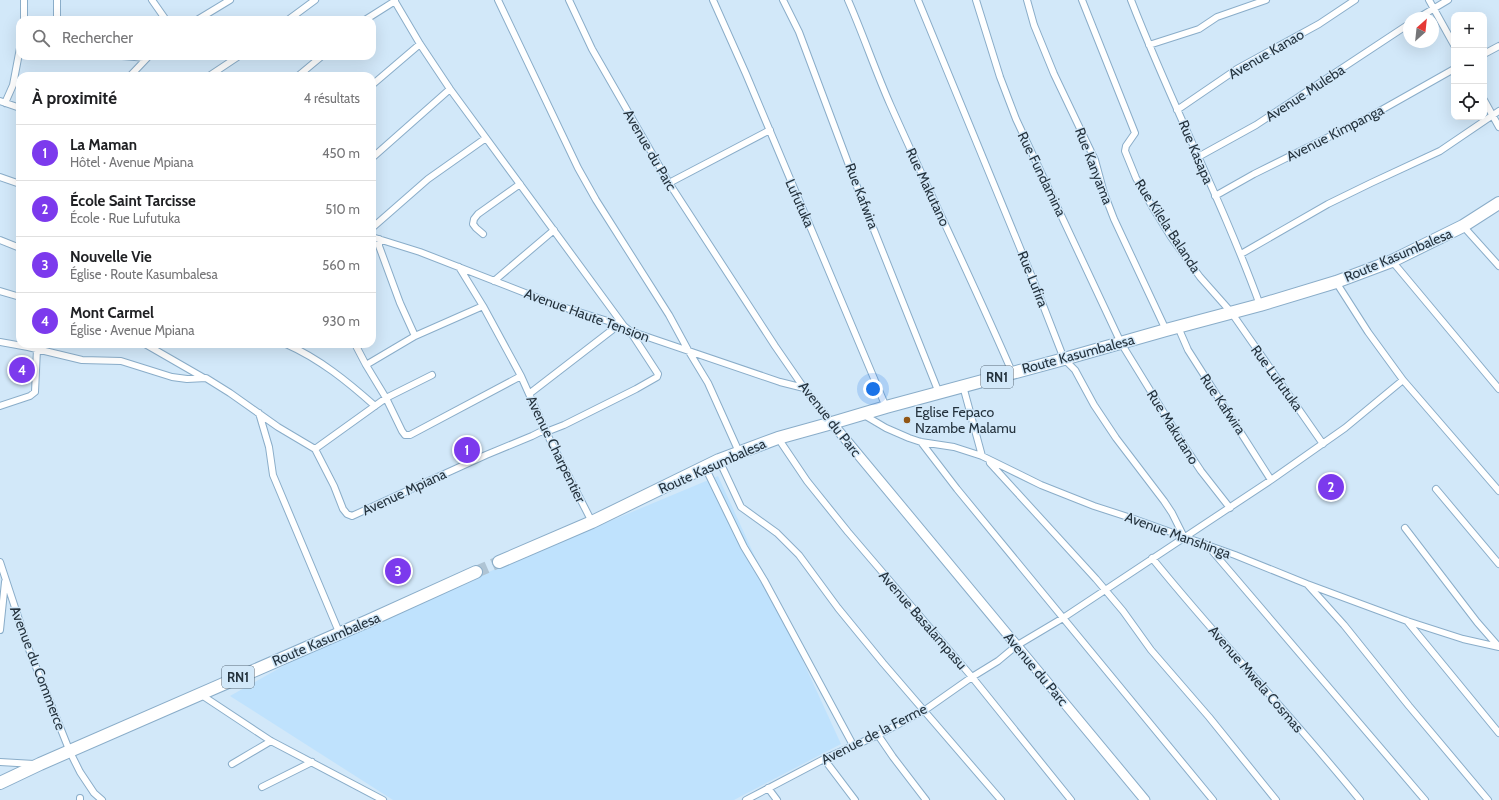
<!DOCTYPE html>
<html lang="fr">
<meta charset="utf-8">
<style>
:root{--surface:#fff;--page:#f2f2f2;--text:#202124;--muted:#757577;--line:#e0e0e0;--accent:#7c3aed}
body{margin:0;font-family:Cabin,sans-serif;background:var(--page);color:var(--text)}
.controls{position:absolute;right:12px;top:12px;display:grid;overflow:hidden;border-radius:8px;box-shadow:0 4px 16px #0002}
.controls button{width:36px;height:36px;display:grid;place-items:center;padding:0;border:0;border-bottom:1px solid var(--line);background:var(--surface);color:var(--text);font:20px sans-serif}
.compass{position:absolute;left:1403px;top:12px;width:36px;height:36px;border-radius:50%;background:var(--surface);box-shadow:0 4px 16px #0002;rotate:27deg}
.you{position:absolute;left:873px;top:389px;width:14px;height:14px;margin:-10px;border:3px solid #fff;border-radius:50%;background:#1a73e8;box-shadow:0 0 0 6px #1a73e833}
.badge{display:grid;place-items:center;width:26px;height:26px;border-radius:50%;background:var(--accent);color:#fff;font-size:13px;font-weight:700}
.pin{position:absolute;translate:-50% -50%;border:2px solid #fff;box-shadow:0 1px 4px #0006}
.list{margin:0;padding:0;list-style:none}
h2{display:flex;justify-content:space-between;align-items:center;height:52px;margin:0;padding:0 16px;font-size:17px}
h2 small{font-size:13px;font-weight:400;color:var(--muted)}
.list li{display:grid;grid-template-columns:26px 1fr auto;gap:12px;align-items:center;box-sizing:border-box;height:56px;padding:0 16px;border-top:1px solid var(--line)}
.list b{display:block;font-size:15px;white-space:nowrap}
.list p{margin:0;font-size:13px;white-space:nowrap;color:var(--muted)}
.list em{font-size:13px;font-style:normal;color:var(--muted)}
.icon{flex:none;width:22px;height:22px;fill:none;stroke:currentColor;stroke-width:2;stroke-linecap:round;stroke-linejoin:round}
.map{position:relative;flex:none;width:1499px;height:800px;overflow:hidden}
.search{position:absolute;background:var(--surface);box-shadow:0 4px 16px #0002;left:16px;top:16px;width:360px;height:44px;display:flex;align-items:center;gap:10px;box-sizing:border-box;padding:0 14px;border-radius:12px;color:var(--muted);font-size:15px}
.panel{position:absolute;background:var(--surface);box-shadow:0 4px 16px #0002;left:16px;top:72px;width:360px;height:276px;border-radius:12px}
.map>svg:first-child{display:block}
</style>
<div class="map">
<svg width="1499" height="800" viewBox="0 0 1499 800">
<rect width="100%" height="100%" fill="#d2e8f9"/>
<!-- built -->
<path fill="#bfe2fd" d="M 718,476 L 841,744 L 734,800 L 393,800 L 230,696 L 340,634 Z"/>
<g fill="none" stroke-linecap="round" stroke-linejoin="round">
<!-- highway-tunnel -->
<path stroke="#afc4d4" stroke-width="12" stroke-dasharray="12 6" stroke-linecap="butt" d="M 476,572 L 499,562"/>
<defs>
<path id="street" d="M 152,0 L 166,20
M 394,0 L 420,44 L 450,89 L 624,326
M 498,0 L 578,168 L 596,200 L 669,315 L 688,350 L 708,383 L 739,452
M 569,0 L 592,49 L 669,183 L 775,346 L 804,388 L 832,423
M 713,0 L 746,74 L 886,407
M 783,0 L 799,32 L 862,200 L 939,393
M 848,0 C 863,34 875,70 890,104 C 930,194 973,282 1012,372
M 918,0 L 1034,282 L 1064,359 L 1075,370 L 1094,405 L 1116,438 L 1164,501 L 1172,513 L 1184,537
M 976,0 L 1000,77 L 1016,119 L 1121,343 L 1185,447 L 1201,471 L 1230,508
M 1027,0 L 1034,25 L 1054,74 L 1095,160 L 1104,193 L 1114,219 L 1166,330
M 1082,0 L 1135,133 L 1126,146 L 1125,151 L 1136,178 L 1153,208 L 1171,237 L 1200,277 L 1231,312 L 1323,444
M 1131,0 C 1171,103 1222,201 1260,305
M 1429,0 L 1454,45
M 1418,18 L 1448,0
M 24,20 L 24,0
M 57,20 L 57,0
M 197,20 L 230,0
M 288,20 L 315,0
M 365,20 L 395,1
M 1149,45 L 1199,29 L 1217,17 L 1266,0
M 1484,54 L 1499,46
M 122,56 L 147,58
M 130,76 L 149,56
M 209,76 L 239,56
M 298,76 L 322,56
M 372,85 L 420,44
M 1484,100 L 1499,127
M 0,101 L 20,108
M 5,103 L 13,85 L 20,48
M 1177,110 L 1237,69 L 1319,24 L 1355,0
M 1198,157 L 1256,125 L 1409,24
M 372,158 L 450,89
M 0,177 L 20,184
M 669,183 L 770,130
M 1215,196 L 1254,174 L 1369,117 L 1454,69
M 1463,226 L 1499,266
M 372,228 L 428,179 L 486,138
M 483,234 L 476,228 L 473,224 L 474,219 L 478,214 L 520,184
M 372,237 L 420,252 L 556,305 L 624,326 L 630,331 L 780,382 L 804,388
M 379,239 L 379,246 L 400,303 L 415,336
M 0,240 L 20,248
M 1241,254 L 1328,204 L 1371,183 L 1440,151 L 1499,111
M 1392,261 L 1499,389
M 459,267 L 483,306 L 521,376 L 546,432 L 592,522
M 494,281 L 554,230
M 1336,282 L 1368,332 L 1403,380 L 1499,491
M 0,291 L 20,297
M 1178,327 L 1188,350 L 1271,480
M 0,342 L 28,347 L 82,360 L 121,361 L 172,377 L 187,379 L 206,378 L 230,393 L 278,427 L 315,449 L 334,486 L 343,509 L 347,514 L 352,516 L 486,455 L 532,436 L 540,432 L 546,432 L 564,425 L 636,389 L 657,377 L 658,374 L 630,331
M 145,344 L 204,378
M 286,344 C 320,359 348,382 375,406
M 355,344 L 366,365 L 386,398 L 402,431 L 405,435 L 410,435 L 521,376
M 366,365 L 415,336 L 483,306
M 963,386 L 982,456
M 529,394 L 612,330 L 615,323
M 0,406 L 30,396 L 35,392 L 37,349
M 259,413 L 269,447 L 273,475 L 339,632
M 864,415 L 886,428 L 909,438 L 921,442 L 954,447 L 982,456 L 1041,485 L 1094,506 L 1134,519 L 1235,555 L 1307,584 L 1407,621 L 1463,639 L 1499,647
M 778,438 L 807,481 L 848,532 L 972,677 L 1071,800
M 921,442 L 957,489 L 1213,800
M 315,449 L 386,398 L 432,375
M 719,460 L 741,507 L 777,533 L 799,555 L 838,608 L 883,663 L 1001,800
M 990,463 L 1096,579 L 1123,611 L 1151,650 L 1209,717 L 1276,800
M 705,467 L 744,547 L 764,580 L 853,745
M 1436,489 L 1499,564
M 1405,528 L 1477,622 L 1498,646
M 1208,546 L 1425,800
M 1152,558 C 1219,641 1293,717 1360,800
M 0,562 L 28,647 L 70,752 L 80,772 L 94,793 L 102,800
M 1308,585 L 1344,625 L 1409,706 L 1488,800
M 1407,621 L 1499,733
M 0,630 L 5,582
M 200,694 L 271,741 L 383,800
M 878,735 L 893,757 L 926,800
M 824,759 L 855,800
M 0,762 L 34,764
M 232,764 L 271,741
M 262,787 L 312,762
M 768,788 L 777,800
M 80,798 L 80,800
M 746,800 L 824,759 L 878,735 L 925,710 L 972,677 L 998,661 L 1016,646 L 1063,618 L 1271,480 L 1345,428 L 1403,380"/>
<path id="secondary" d="M 832,423 L 1145,800"/>
<path id="highway" d="M 499,562 L 592,522 L 719,460 L 778,438 L 832,423 L 886,407 L 1064,359 L 1166,330 L 1260,305 L 1336,282 L 1392,261 L 1463,226 L 1499,203
M 0,783 L 40,764 L 368,621 L 476,572"/>
</defs>
<!-- street casing -->
<use href="#street" stroke="#8aadc9" stroke-width="8"/>
<!-- secondary casing -->
<use href="#secondary" stroke="#8aadc9" stroke-width="11"/>
<!-- highway casing -->
<use href="#highway" stroke="#8aadc9" stroke-width="14"/>
<!-- street -->
<use href="#street" stroke="#fff" stroke-width="6"/>
<!-- secondary -->
<use href="#secondary" stroke="#fff" stroke-width="9"/>
<!-- highway -->
<use href="#highway" stroke="#fff" stroke-width="12"/>
</g>
<!-- markers -->
<circle fill="#915615" stroke="#d2e8f9" stroke-width="1.5" cx="907" cy="420" r="4"/>
<g text-anchor="middle" dominant-baseline="central" stroke-width="3" stroke-linejoin="round" paint-order="stroke">
<!-- shield labels -->
<g fill="#d2e8f9" stroke="#596976" stroke-width="1">
<rect x="981" y="366" width="32" height="22" rx="3"/>
<rect x="222" y="666" width="32" height="22" rx="3"/>
</g>
<g font-size="13" font-weight="bold" fill="#25333e">
<text x="997" y="377">RN1</text>
<text x="238" y="677">RN1</text>
</g>
<!-- street labels -->
<g font-size="14" fill="#25333e" stroke="#d2e8f9">
<text transform="translate(1266 54) rotate(-30)">Avenue Kanao</text>
<text transform="translate(1305 93) rotate(-33)">Avenue Muleba</text>
<text transform="translate(1335 133) rotate(-27)">Avenue Kimpanga</text>
<text transform="translate(650 150) rotate(60)">Avenue du Parc</text>
<text transform="translate(1196 152) rotate(67)">Rue Kasapa</text>
<text transform="translate(1094 166) rotate(69)">Rue Kanyama</text>
<text transform="translate(1042 174) rotate(64)">Rue Fundamina</text>
<text transform="translate(928 187) rotate(65)">Rue Makutano</text>
<text transform="translate(862 196) rotate(69)">Rue Kafwira</text>
<text transform="translate(800 203) rotate(66)">Lufutuka</text>
<text transform="translate(1168 226) rotate(57)">Rue Kilela Balanda</text>
<text transform="translate(1398 255) rotate(-23)">Route Kasumbalesa</text>
<text transform="translate(1033 279) rotate(68)">Rue Lufira</text>
<text transform="translate(587 315) rotate(20)">Avenue Haute Tension</text>
<text transform="translate(1078 354) rotate(-15)">Route Kasumbalesa</text>
<text transform="translate(1277 378) rotate(54)">Rue Lufutuka</text>
<text transform="translate(1223 404) rotate(56)">Rue Kafwira</text>
<text transform="translate(830 419) rotate(52)">Avenue du Parc</text>
<text transform="translate(1173 427) rotate(58)">Rue Makutano</text>
<text transform="translate(556 449) rotate(64)">Avenue Charpentier</text>
<text transform="translate(712 466) rotate(-24)">Route Kasumbalesa</text>
<text transform="translate(404 492) rotate(-25)">Avenue Mpiana</text>
<text transform="translate(1178 535) rotate(20)">Avenue Manshinga</text>
<text transform="translate(923 620) rotate(49)">Avenue Basalampasu</text>
<text transform="translate(326 639) rotate(-23)">Route Kasumbalesa</text>
<text transform="translate(38 668) rotate(69)">Avenue du Commerce</text>
<text transform="translate(1036 669) rotate(50)">Avenue du Parc</text>
<text transform="translate(1256 679) rotate(49)">Avenue Mwela Cosmas</text>
<text transform="translate(874 734) rotate(-27)">Avenue de la Ferme</text>
</g>
<!-- poi labels -->
<g font-size="14" fill="#25333e" stroke="#d2e8f9" text-anchor="start">
<text x="915" y="412">Eglise Fepaco<tspan x="915" dy="16">Nzambe Malamu</tspan></text>
</g>
</g>
</svg>
<div class="controls">
<button>+</button>
<button>−</button>
<button><svg class="icon" aria-label="locate" viewBox="0 0 24 24"><circle cx="12" cy="12" r="6"/><path d="M12 2v4M12 18v4M2 12h4M18 12h4"/></svg></button>
</div>
<svg class="compass" viewBox="-18 -18 36 36"><path d="M0-13l5 13h-10z" fill="#e53935"/><path d="M0 13l5-13h-10z" fill="#757577"/></svg>
<div class="you"></div>
<div class="pin badge" style="left:467px;top:450px">1</div>
<div class="pin badge" style="left:1331px;top:487px">2</div>
<div class="pin badge" style="left:398px;top:571px">3</div>
<div class="pin badge" style="left:22px;top:370px">4</div>
<div class="search"><svg class="icon" aria-label="search" viewBox="0 0 24 24"><circle cx="10" cy="10" r="6"/><path d="M15 15l6 6"/></svg>Rechercher</div>
<section class="panel">
<h2>À proximité<small>4 résultats</small></h2>
<ul class="list">
<li><span class="badge">1</span><div><b>La Maman</b><p>Hôtel · Avenue Mpiana</p></div><em>450 m</em></li>
<li><span class="badge">2</span><div><b>École Saint Tarcisse</b><p>École · Rue Lufutuka</p></div><em>510 m</em></li>
<li><span class="badge">3</span><div><b>Nouvelle Vie</b><p>Église · Route Kasumbalesa</p></div><em>560 m</em></li>
<li><span class="badge">4</span><div><b>Mont Carmel</b><p>Église · Avenue Mpiana</p></div><em>930 m</em></li>
</ul>
</section>
</div>
